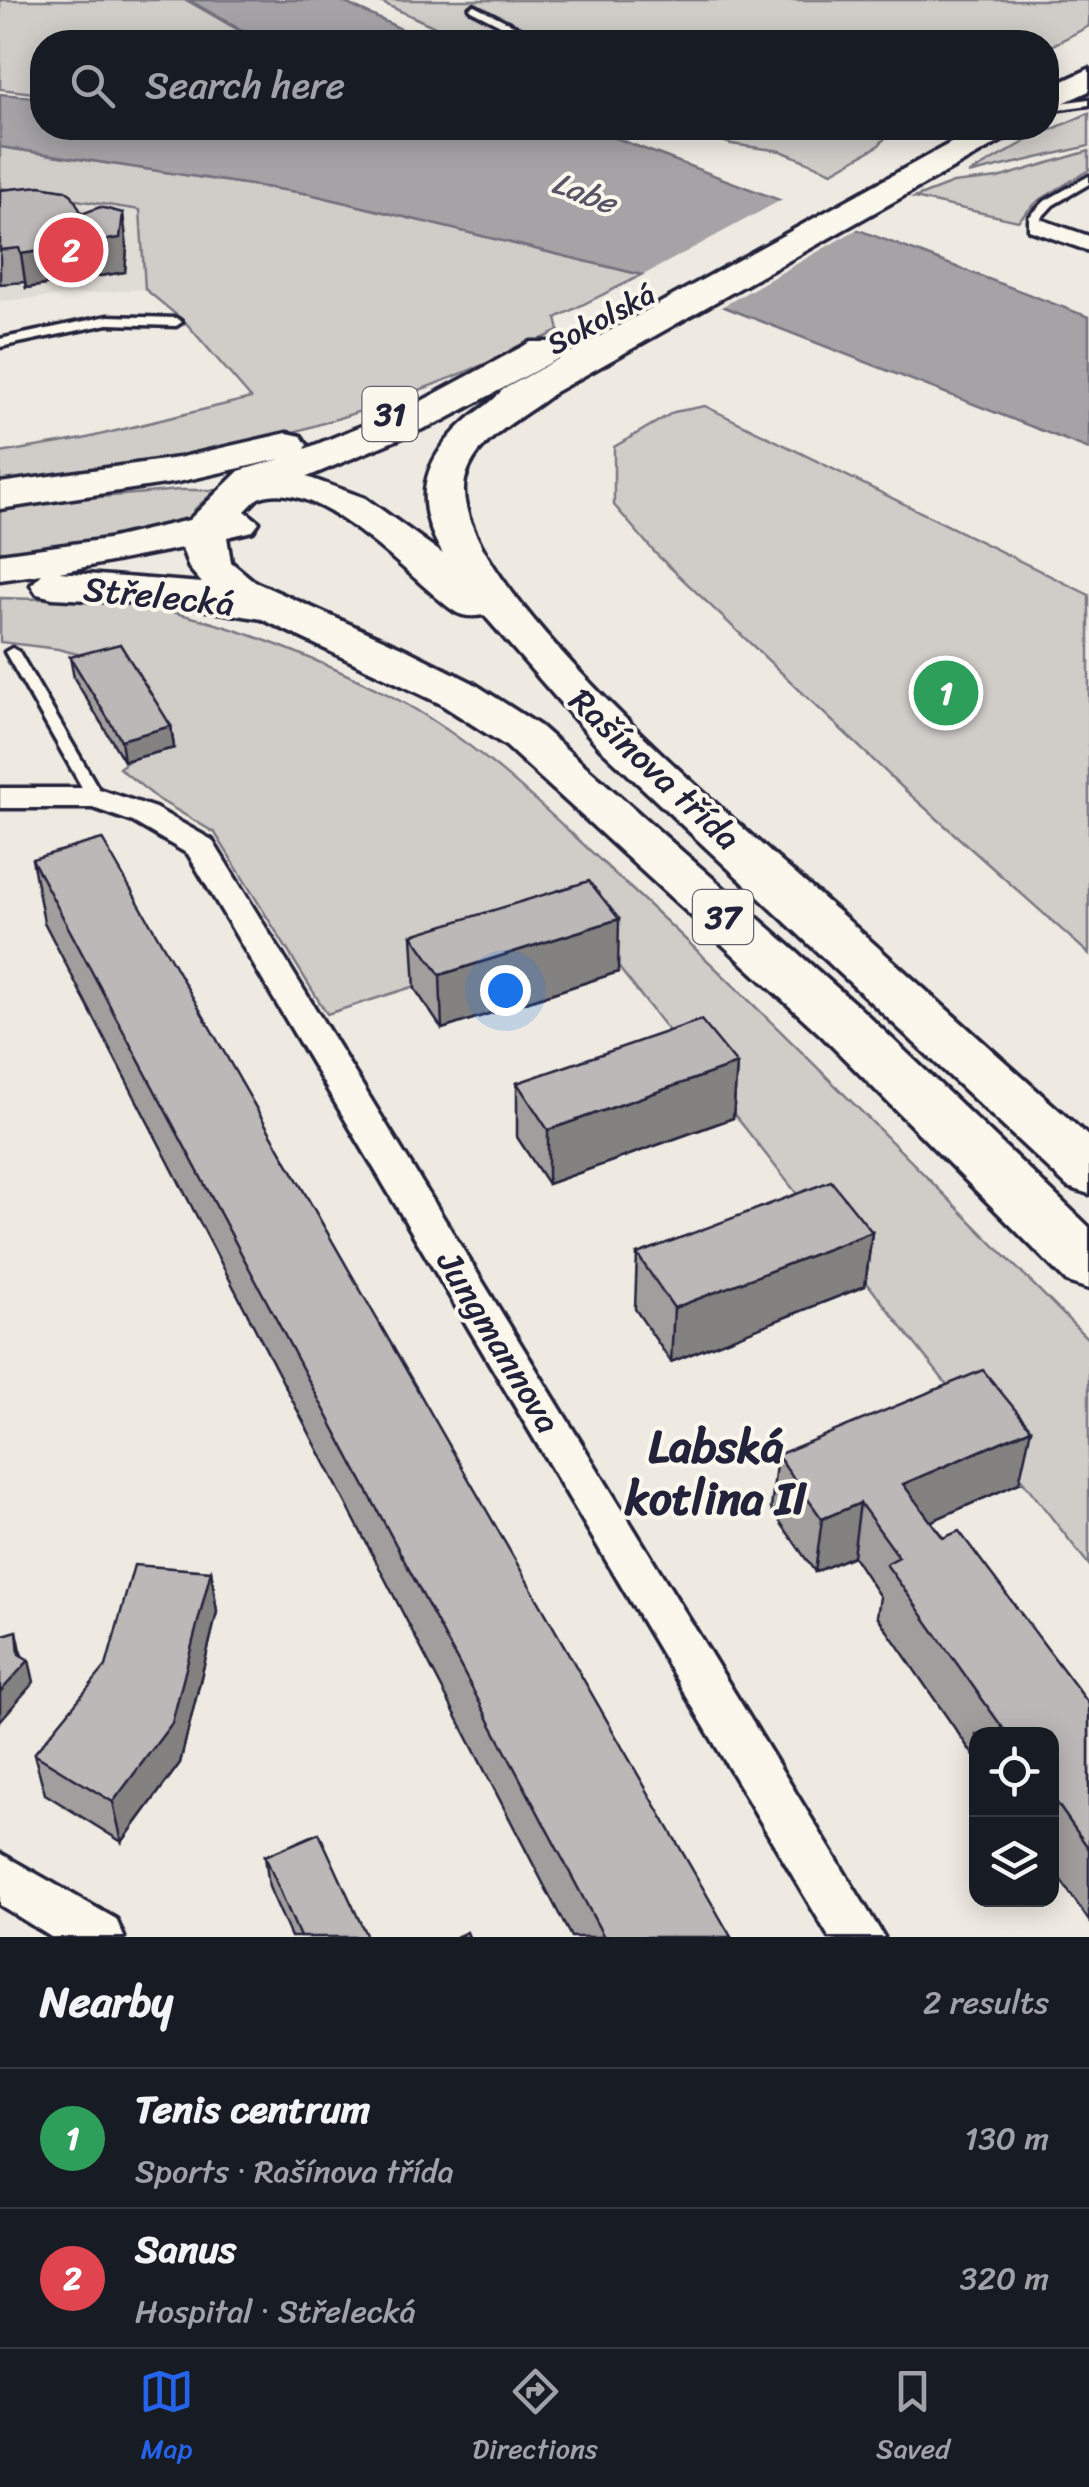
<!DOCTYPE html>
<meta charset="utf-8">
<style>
:root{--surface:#171b24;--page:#242831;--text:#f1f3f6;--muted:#9ea1a6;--line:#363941;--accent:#2563eb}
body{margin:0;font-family:Sriracha,sans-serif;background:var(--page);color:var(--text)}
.controls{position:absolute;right:30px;bottom:30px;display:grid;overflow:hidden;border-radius:20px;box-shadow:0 5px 25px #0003}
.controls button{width:90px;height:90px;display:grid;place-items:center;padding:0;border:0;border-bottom:2px solid var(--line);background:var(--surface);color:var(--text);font:50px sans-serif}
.you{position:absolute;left:505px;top:990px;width:35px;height:35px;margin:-25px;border:8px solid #fff;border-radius:50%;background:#1a73e8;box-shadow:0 0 0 15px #1a73e833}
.badge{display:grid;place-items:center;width:65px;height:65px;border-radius:50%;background:var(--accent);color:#fff;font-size:32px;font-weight:700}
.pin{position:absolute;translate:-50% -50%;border:5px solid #fff;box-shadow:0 2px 10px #0006}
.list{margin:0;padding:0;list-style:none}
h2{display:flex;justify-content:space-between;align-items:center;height:130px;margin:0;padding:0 40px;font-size:42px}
h2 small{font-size:32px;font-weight:400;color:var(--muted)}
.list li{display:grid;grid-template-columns:65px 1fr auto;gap:30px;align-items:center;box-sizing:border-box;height:140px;padding:0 40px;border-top:2px solid var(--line)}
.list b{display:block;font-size:38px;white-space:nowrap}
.list p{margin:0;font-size:32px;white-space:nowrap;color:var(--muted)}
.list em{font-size:32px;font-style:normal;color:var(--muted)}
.icon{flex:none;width:55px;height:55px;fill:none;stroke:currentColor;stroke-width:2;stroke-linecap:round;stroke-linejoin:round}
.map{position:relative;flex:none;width:1089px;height:1937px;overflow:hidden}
.search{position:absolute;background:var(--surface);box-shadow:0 5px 25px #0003;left:30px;right:30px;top:30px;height:110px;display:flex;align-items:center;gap:25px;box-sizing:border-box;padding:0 35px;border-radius:40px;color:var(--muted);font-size:38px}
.sheet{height:410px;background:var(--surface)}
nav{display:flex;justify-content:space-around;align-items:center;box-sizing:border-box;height:140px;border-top:2px solid var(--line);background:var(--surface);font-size:28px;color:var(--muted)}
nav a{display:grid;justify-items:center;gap:5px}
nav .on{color:var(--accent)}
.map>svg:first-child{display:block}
</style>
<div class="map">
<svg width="1089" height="1937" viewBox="0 0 1089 1937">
<rect width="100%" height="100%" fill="#eeeae2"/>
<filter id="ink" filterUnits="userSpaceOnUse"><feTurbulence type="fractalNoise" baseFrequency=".01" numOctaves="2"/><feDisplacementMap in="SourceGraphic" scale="20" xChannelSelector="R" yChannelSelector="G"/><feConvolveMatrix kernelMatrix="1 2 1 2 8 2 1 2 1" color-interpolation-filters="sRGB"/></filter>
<g filter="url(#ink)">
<!-- built -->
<path fill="#dfdbd5" d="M 0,188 L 141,210 L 145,289 L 0,301 Z"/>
<!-- green -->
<path fill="#d0cdc9" stroke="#797882" stroke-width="2.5" d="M 0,0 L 186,0 L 259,42 L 42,42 L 42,94 L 0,89 Z
M 376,0 L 1089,0 L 1089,26 L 1047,48 L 1046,42 L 468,42 Z
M 1089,113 L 1089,146 L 968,174 L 1030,139 Z
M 687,128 L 894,128 L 878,146 L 832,172 L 781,151 L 731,144 Z
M 0,147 L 310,194 L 642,275 L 556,318 L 559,331 C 467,374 371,411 272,438 C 183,462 91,472 0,485 L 0,453 L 83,439 L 251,398 L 186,323 L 145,289 L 140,210 L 0,188 Z
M 1089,151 L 1089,170 L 1038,201 L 1018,221 L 914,198 L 953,183 L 998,178 Z
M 705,406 L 1089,595 L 1089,954 L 905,790 L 656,554 L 614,505 L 614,447 L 674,412 Z
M 179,490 L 216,490 L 195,509 L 187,524 L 0,555 L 0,506 Z
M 0,598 C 40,600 81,597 121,603 C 213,615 308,654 391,696 C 480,742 553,817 626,884 C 786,1031 935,1187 1089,1340 L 1089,1565 L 590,931 L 327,1014 L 215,833 L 158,799 L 119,768 L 131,759 L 174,747 L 124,666 L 58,649 L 0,642 Z"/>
<!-- water -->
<path fill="#a6a3a7" stroke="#716f7c" stroke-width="2.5" d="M 189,0 L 339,0 L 429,42 L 262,42 Z
M 0,94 L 42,98 L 42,128 L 318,128 L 376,134 L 396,128 L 589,128 L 1089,317 L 1089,449 L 642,275 L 310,194 L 0,147 Z"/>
<!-- pier -->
<path fill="#eeeae2" d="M 785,198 L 861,227 L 718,309 L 636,279 Z"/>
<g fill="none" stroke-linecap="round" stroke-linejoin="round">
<defs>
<path id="service" d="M 474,5 L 533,35 L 536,42 L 527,42 L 526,38 L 471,10 L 469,8 Z
M 1089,99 L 1089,105 L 1046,111 L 1046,105 Z
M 1089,176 L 1089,184 L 1053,205 L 1041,218 L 1041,227 L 1033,227 L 1029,217 L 1045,201 Z
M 108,316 L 176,318 L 182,322 L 176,326 L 108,324 L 0,347 L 0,339 Z
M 12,648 L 19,652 L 104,798 L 102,801 L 96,803 L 88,798 L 5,652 Z"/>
<path id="minor" d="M 1037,218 L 1089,236 L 1089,251 L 1029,230 L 1029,220 Z
M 0,788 L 96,788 L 155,808 L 212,840 L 884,1937 L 829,1937 L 188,854 L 133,822 L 93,808 L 0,808 Z
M 0,1853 L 116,1919 L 124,1937 L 51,1937 L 0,1905 Z"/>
<path id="primary" d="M 1089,69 L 1089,91 L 1046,111 L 1046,89 Z
M 978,128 L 1017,128 L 1012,135 L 555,392 C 526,417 474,438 465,480 C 443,581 765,846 841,914 C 923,988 1006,1063 1089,1137 L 1089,1194 L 1068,1187 L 600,748 L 484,615 C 473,617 463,617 454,611 C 412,581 318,473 258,498 L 245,511 L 259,522 L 253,531 L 227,537 L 231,562 L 255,582 L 403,648 L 473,683 L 540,726 L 861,1009 L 1089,1227 L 1089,1289 L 1067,1282 L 821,1035 L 506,746 L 439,703 L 262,619 L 177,605 L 53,598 L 37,594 L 31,585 L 42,574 L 0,580 L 0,554 L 108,539 L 189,520 L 239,471 L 280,459 L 178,482 L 0,509 L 0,483 L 178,458 L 287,433 L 301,436 L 307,445 L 305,449 L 416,404 L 531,342 L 559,342 L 564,350 L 559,358 L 444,420 L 307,477 L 365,498 L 443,554 C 412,502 421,461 466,421 C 478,410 493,403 502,390 ZM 182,548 L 189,568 L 202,583 L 59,572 Z"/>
</defs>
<!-- service casing -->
<use href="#service" stroke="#22223b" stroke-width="7"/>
<!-- minor casing -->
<use href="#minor" stroke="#22223b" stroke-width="7"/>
<!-- primary casing -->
<use href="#primary" stroke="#22223b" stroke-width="7"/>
<!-- service -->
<use href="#service" fill="#fbf7ec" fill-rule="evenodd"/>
<!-- minor -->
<use href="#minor" fill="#fbf7ec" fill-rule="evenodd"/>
<!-- primary -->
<use href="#primary" fill="#fbf7ec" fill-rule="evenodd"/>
</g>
<!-- wall -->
<path fill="#a29e9e" stroke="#22223b" stroke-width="2.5" d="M 0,190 L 82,214 L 127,247 L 125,272 L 26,288 L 25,282 L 0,284 Z
M 70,657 L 171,726 L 174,748 L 124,761 L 74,678 Z
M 32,859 L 731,1937 L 571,1937 L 44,922 Z
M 412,935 L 618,972 L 442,1029 L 415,989 Z
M 737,1064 L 733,1118 L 548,1184 L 517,1137 L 517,1083 Z
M 872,1232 L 865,1286 L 671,1362 L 635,1309 L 637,1254 Z
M 777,1455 L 1019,1483 L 931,1521 L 943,1538 L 1089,1704 L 1089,1921 L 1052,1867 L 1052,1734 L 976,1734 L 976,1759 L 877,1616 L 880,1597 L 853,1556 L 815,1572 L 771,1509 Z
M 211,1571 L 217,1612 L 180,1763 L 122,1842 L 45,1794 L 34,1754 Z
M 265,1856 L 367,1937 L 291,1937 L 269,1887 Z"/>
<!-- shaded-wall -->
<path fill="#848181" stroke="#22223b" stroke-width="2.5" d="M 123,213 L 127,247 L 125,272 L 26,288 L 21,254 Z
M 171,726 L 174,748 L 124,761 L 121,740 Z
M 619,919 L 618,972 L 442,1029 L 440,975 Z
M 737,1064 L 733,1118 L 548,1184 L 548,1130 Z
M 872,1232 L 865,1286 L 671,1362 L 674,1308 Z
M 1031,1429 L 1019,1483 L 895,1537 L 903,1484 Z
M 860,1503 L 853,1556 L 815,1572 L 822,1519 Z
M 211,1571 L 217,1612 L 180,1763 L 122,1842 L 113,1802 Z
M 17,1631 L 24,1665 L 29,1660 L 34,1682 L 0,1721 L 0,1692 L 19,1654 Z"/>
<!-- building -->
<path fill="#bcb8b8" stroke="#22223b" stroke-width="2.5" d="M 40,186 L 65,190 L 72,195 L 82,214 L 100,207 L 123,213 L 120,238 L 21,254 L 19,248 L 0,250 L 0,190 Z
M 120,644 L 171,726 L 121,740 L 70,657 Z
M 102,839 L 731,1937 L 604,1937 L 32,859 Z
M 589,881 L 619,919 L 440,975 L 412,935 Z
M 701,1020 L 737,1064 L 548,1130 L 517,1083 Z
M 831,1181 L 872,1232 L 674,1308 L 637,1254 Z
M 983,1370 L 1031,1429 L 903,1484 L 943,1538 L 959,1531 L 1089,1704 L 1089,1849 L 1052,1796 L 1052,1734 L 1007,1734 L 886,1564 L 899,1557 L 860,1503 L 822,1519 L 777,1455 Z
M 134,1565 L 211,1571 L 172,1723 L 113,1802 L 34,1754 L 106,1666 Z
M 17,1631 L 19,1654 L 29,1660 L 0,1692 L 0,1636 Z
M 319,1833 L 367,1937 L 300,1937 L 265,1856 Z
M 467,1932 L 469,1937 L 456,1937 Z"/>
</g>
<g text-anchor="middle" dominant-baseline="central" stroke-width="8" stroke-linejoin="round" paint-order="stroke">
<!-- far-street labels -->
<g font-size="30" fill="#22223b" stroke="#fbf7ec">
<text transform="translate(601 319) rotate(-28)">Sokolská</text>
</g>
<!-- far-water labels -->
<g font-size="32" font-style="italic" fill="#575666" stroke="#fbf7ec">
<text transform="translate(584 193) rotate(21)">Labe</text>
</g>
<!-- shield labels -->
<g fill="#fbf7ec" stroke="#636270" stroke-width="2.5">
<rect x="362.5" y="387" width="55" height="54" rx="8"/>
<rect x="693" y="890" width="60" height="54" rx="8"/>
</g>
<g font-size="32" font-weight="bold" fill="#22223b">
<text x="390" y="414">31</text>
<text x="723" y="917">37</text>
</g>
<!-- street labels -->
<g font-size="35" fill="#22223b" stroke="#fbf7ec">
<text transform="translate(159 596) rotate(6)">Střelecká</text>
<text transform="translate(655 769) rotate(43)">Rašínova třída</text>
<text transform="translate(499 1342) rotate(59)">Jungmannova</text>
</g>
<!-- near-neighbourhood labels -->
<g font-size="45" font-weight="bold" fill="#22223b" stroke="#fbf7ec">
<text x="716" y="1447">Labská<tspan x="716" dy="52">kotlina II</tspan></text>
</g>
</g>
</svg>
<div class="controls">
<button><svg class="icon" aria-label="locate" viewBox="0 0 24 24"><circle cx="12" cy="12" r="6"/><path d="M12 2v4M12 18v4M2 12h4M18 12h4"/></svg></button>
<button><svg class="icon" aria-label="layers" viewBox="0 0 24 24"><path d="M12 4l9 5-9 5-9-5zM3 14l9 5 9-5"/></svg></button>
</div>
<div class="you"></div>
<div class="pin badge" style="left:946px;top:693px;background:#2e9e5b">1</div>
<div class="pin badge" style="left:71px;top:250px;background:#e0444e">2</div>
<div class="search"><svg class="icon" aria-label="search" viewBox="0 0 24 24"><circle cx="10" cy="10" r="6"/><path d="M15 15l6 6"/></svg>Search here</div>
</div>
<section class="sheet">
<h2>Nearby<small>2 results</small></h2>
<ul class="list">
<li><span class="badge" style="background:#2e9e5b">1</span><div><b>Tenis centrum</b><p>Sports · Rašínova třída</p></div><em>130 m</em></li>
<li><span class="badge" style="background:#e0444e">2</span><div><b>Sanus</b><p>Hospital · Střelecká</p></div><em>320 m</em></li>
</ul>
</section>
<nav>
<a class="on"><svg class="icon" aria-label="map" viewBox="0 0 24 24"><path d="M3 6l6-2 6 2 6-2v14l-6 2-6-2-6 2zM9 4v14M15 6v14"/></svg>Map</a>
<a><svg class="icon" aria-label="directions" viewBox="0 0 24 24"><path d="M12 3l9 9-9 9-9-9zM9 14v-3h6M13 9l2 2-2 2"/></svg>Directions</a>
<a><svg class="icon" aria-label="saved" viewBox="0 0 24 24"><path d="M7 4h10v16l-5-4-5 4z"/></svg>Saved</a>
</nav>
